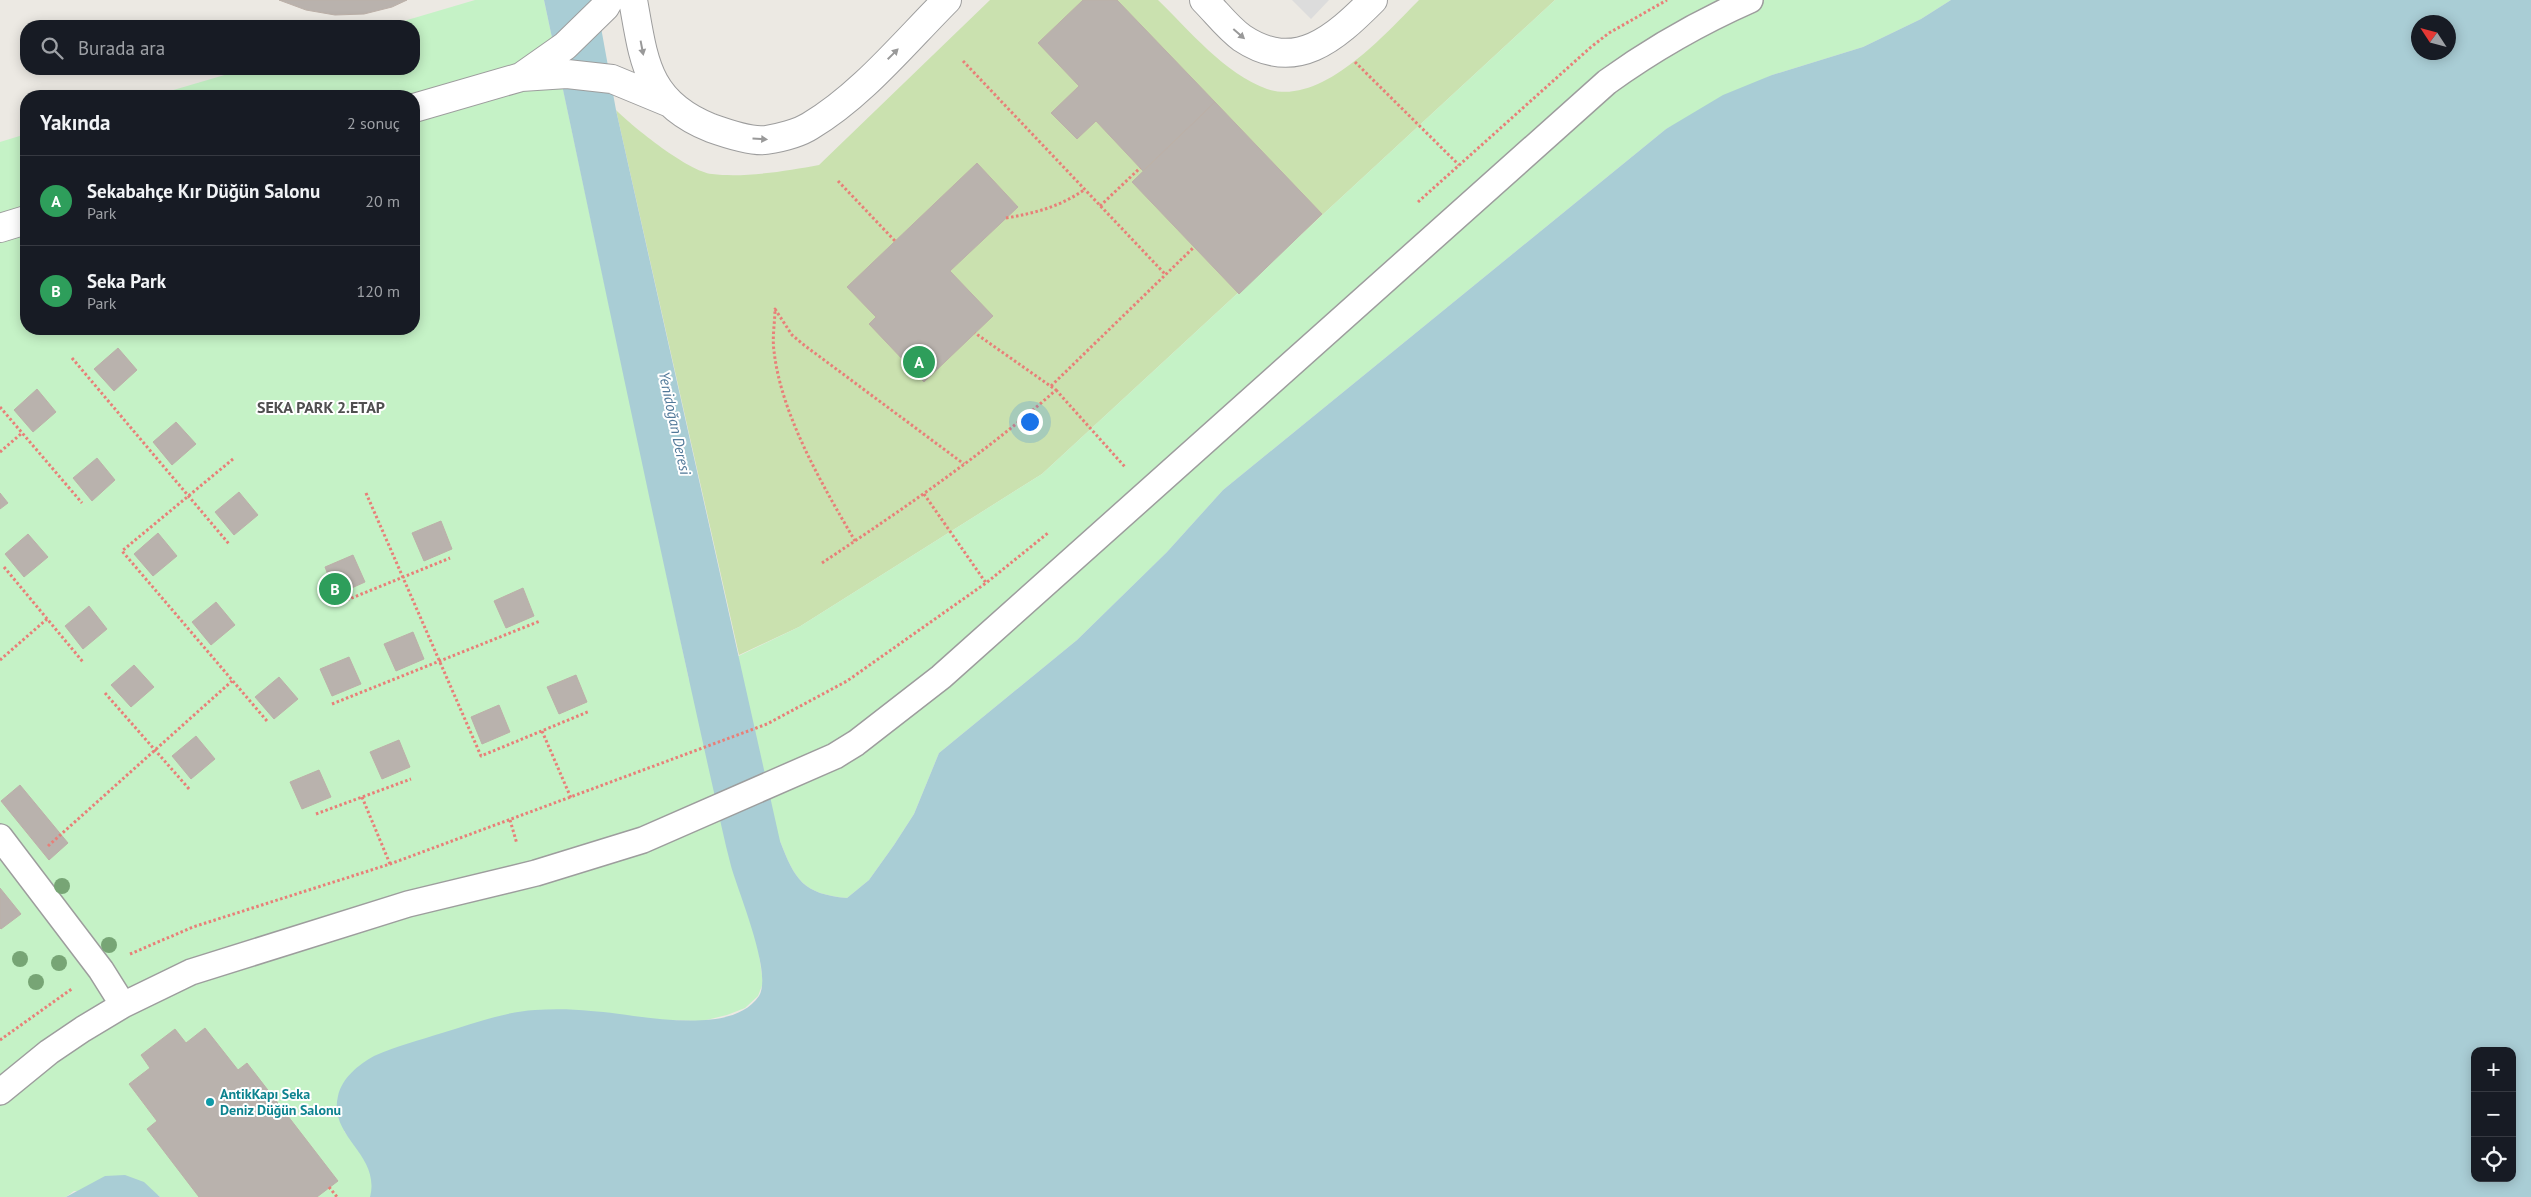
<!DOCTYPE html>
<html lang="tr">
<meta charset="utf-8">
<style>
:root{--surface:#171b24;--page:#242831;--text:#f1f3f6;--muted:#9ea1a6;--line:#363941;--accent:#8c9099}
body{margin:0;font-family:"PT Sans",sans-serif;background:var(--page);color:var(--text)}
.controls{position:absolute;right:15px;bottom:15px;display:grid;overflow:hidden;border-radius:10px;box-shadow:0 2px 12px #0003}
.controls button{width:45px;height:45px;display:grid;place-items:center;padding:0;border:0;border-bottom:1px solid var(--line);background:var(--surface);color:var(--text);font:25px sans-serif}
.compass{position:absolute;left:2411px;top:15px;width:45px;height:45px;border-radius:50%;background:var(--surface);box-shadow:0 2px 12px #0003;rotate:306deg}
.you{position:absolute;left:1029px;top:421px;width:18px;height:18px;margin:-12px;border:4px solid #fff;border-radius:50%;background:#1a73e8;box-shadow:0 0 0 8px #1a73e833}
.badge{display:grid;place-items:center;width:32px;height:32px;border-radius:50%;background:var(--accent);color:#fff;font-size:16px;font-weight:700}
.pin{position:absolute;translate:-50% -50%;border:2px solid #fff;box-shadow:0 1px 5px #0006}
.list{margin:0;padding:0;list-style:none}
h2{display:flex;justify-content:space-between;align-items:center;height:65px;margin:0;padding:0 20px;font-size:21px}
h2 small{font-size:16px;font-weight:400;color:var(--muted)}
.list li{display:grid;grid-template-columns:32px 1fr auto;gap:15px;align-items:center;box-sizing:border-box;height:90px;padding:0 20px;border-top:1px solid var(--line)}
.list b{display:block;font-size:19px;white-space:nowrap}
.list p{margin:0;font-size:16px;white-space:nowrap;color:var(--muted)}
.list em{font-size:16px;font-style:normal;color:var(--muted)}
.icon{flex:none;width:28px;height:28px;fill:none;stroke:currentColor;stroke-width:2;stroke-linecap:round;stroke-linejoin:round}
.map{position:relative;flex:none;width:2531px;height:1197px;overflow:hidden}
.search{position:absolute;background:var(--surface);box-shadow:0 2px 12px #0003;left:20px;top:20px;width:400px;height:55px;display:flex;align-items:center;gap:12px;box-sizing:border-box;padding:0 18px;border-radius:20px;color:var(--muted);font-size:19px}
.panel{position:absolute;background:var(--surface);box-shadow:0 2px 12px #0003;left:20px;top:90px;width:400px;height:245px;border-radius:20px}
.map>svg:first-child{display:block}
</style>
<div class="map">
<svg width="2531" height="1197" viewBox="0 0 2531 1197">
<rect width="100%" height="100%" fill="#ece9e3"/>
<!-- grass -->
<path fill="#cae1af" d="M 990,0 L 1158,0 C 1189,30 1225,74 1267,89 C 1322,107 1385,34 1419,0 L 1555,0 L 1042,474 L 799,627 L 739,655 L 616,110 C 633,127 689,172 712,174 C 744,178 787,171 819,165 Z"/>
<!-- park -->
<path fill="#c5f2c6" d="M 475,0 L 544,0 L 689,680 L 799,627 L 1042,474 L 1555,0 L 1951,0 L 1921,19 L 1863,47 L 1772,75 L 1666,129 L 1223,490 L 1167,552 L 1077,640 L 939,753 L 914,814 L 894,845 L 869,880 L 847,898 C 803,894 795,880 780,841 L 759,954 L 763,983 L 758,996 L 745,1008 L 727,1015 L 702,1021 L 664,1020 L 344,1131 C 357,1148 382,1173 370,1197 L 160,1197 L 158,1195 L 74,1191 L 66,1197 L 0,1197 L 0,142 L 26,134 L 26,329 L 414,329 L 414,96 L 153,96 L 245,69 L 414,69 L 414,26 L 387,26 Z"/>
<!-- parking -->
<path fill="#dcdcdc" d="M 1292,0 L 1329,0 L 1311,19 Z"/>
<!-- water -->
<path fill="#a9cdd5" fill-rule="evenodd" d="M 544,0 L 596,0 L 616,110 L 780,841 C 795,880 803,894 847,898 L 869,880 L 894,845 L 914,814 L 939,753 L 1077,640 L 1167,552 L 1223,490 L 1666,129 L 1723,95 L 1772,75 L 1863,47 L 1921,19 L 1951,0 L 2531,0 L 2531,1197 L 370,1197 C 381,1154 328,1137 338,1096 C 342,1078 358,1065 374,1056 C 396,1046 420,1040 442,1033 C 472,1024 503,1012 535,1010 C 553,1009 572,1009 591,1011 C 633,1013 730,1039 759,996 C 773,973 738,892 731,866 C 724,840 719,814 713,788 C 654,526 600,263 544,0 ZM 2418,22 L 2448,22 L 2448,52 L 2418,52 ZM 2475,1051 L 2512,1051 L 2512,1178 L 2475,1178 Z
M 125,1175 L 144,1182 L 160,1197 L 66,1197 L 105,1176 Z"/>
<!-- building -->
<path fill="#b9b2ad" stroke="#bcb0a8" d="M 279,0 L 407,0 L 392,7 L 364,14 L 335,15 L 306,10 Z
M 1083,0 L 1117,0 L 1215,102 L 1143,171 L 1096,121 L 1077,139 L 1051,113 L 1079,86 L 1038,43 Z
M 1215,102 L 1322,214 L 1239,294 L 1132,182 Z
M 977,163 L 1018,207 L 950,271 L 993,316 L 924,382 L 869,324 L 876,317 L 847,287 Z
M 118,348 L 137,370 L 114,391 L 94,369 Z
M 37,389 L 56,412 L 33,432 L 14,410 Z
M 176,422 L 196,444 L 172,465 L 153,442 Z
M 97,458 L 115,480 L 92,501 L 73,478 Z
M 239,492 L 258,515 L 234,535 L 215,512 Z
M 0,493 L 8,503 L 0,509 Z
M 441,521 L 452,549 L 424,561 L 412,533 Z
M 158,533 L 177,556 L 153,576 L 134,554 Z
M 28,534 L 48,557 L 24,577 L 5,554 Z
M 353,555 L 365,582 L 336,595 L 325,567 Z
M 523,588 L 534,616 L 506,628 L 494,601 Z
M 216,602 L 235,625 L 211,645 L 192,622 Z
M 89,606 L 107,629 L 83,649 L 65,626 Z
M 413,632 L 424,659 L 396,671 L 384,644 Z
M 349,657 L 361,684 L 332,696 L 320,669 Z
M 134,665 L 154,687 L 131,707 L 111,685 Z
M 576,675 L 587,702 L 559,714 L 547,687 Z
M 279,677 L 298,699 L 274,719 L 255,697 Z
M 499,705 L 510,732 L 482,744 L 471,717 Z
M 196,736 L 215,759 L 191,779 L 172,756 Z
M 399,740 L 410,767 L 382,779 L 370,752 Z
M 319,770 L 331,797 L 302,809 L 290,782 Z
M 20,785 L 68,843 L 49,860 L 1,801 Z
M 0,888 L 21,914 L 1,929 L 0,928 Z
M 205,1028 L 238,1070 L 247,1063 L 338,1181 L 317,1197 L 199,1197 L 147,1129 L 157,1121 L 129,1084 L 150,1068 L 141,1055 L 175,1029 L 186,1043 Z"/>
<g fill="none" stroke-linecap="round" stroke-linejoin="round">
<defs>
<path id="pedestrian" d="M 0,837 L 101,970 L 123,1005
M 0,1092 L 49,1052 L 83,1029 L 123,1005 L 191,972 L 408,904 L 536,873 L 643,840 L 835,756 L 856,743 L 941,677 L 1607,82 C 1654,48 1698,23 1750,0"/>
<path id="minor" d="M 633,0 C 644,61 646,102 711,128 C 725,133 752,142 766,140 C 779,138 799,133 810,126 C 861,96 905,42 947,0
M 1204,0 C 1216,12 1228,28 1242,38 C 1296,74 1335,38 1373,0
M 521,77 L 565,46 L 605,7 L 609,0
M 414,108 L 521,77 L 567,74 L 612,79 L 670,103
M 0,228 L 26,220"/>
</defs>
<!-- pedestrian casing -->
<use href="#pedestrian" stroke="#9d9d9d" stroke-width="28"/>
<!-- minor casing -->
<use href="#minor" stroke="#9d9d9d" stroke-width="30"/>
<!-- path -->
<path stroke="#e87f78" stroke-width="3" stroke-dasharray="2.5 2.5" stroke-linecap="butt" d="M 963,61 L 1165,274
M 1355,62 L 1459,165
M 838,181 L 895,241
M 1418,202 L 1591,47 L 1609,33 L 1667,0
M 1100,206 L 1140,168
M 1006,218 C 1035,213 1059,207 1084,190
M 72,358 L 229,544
M 1051,386 L 1194,247
M 1056,390 L 1125,467
M 0,407 L 82,503
M 0,452 L 22,433
M 233,459 L 122,551 L 267,721
M 366,493 L 481,756 L 590,711
M 924,494 L 986,583
M 855,541 C 823,486 781,415 774,351 C 772,337 775,322 775,309 L 792,335 L 804,345 L 964,464
M 822,563 C 903,509 984,454 1056,390 L 975,333
M 4,567 L 83,662
M 342,602 L 450,558
M 0,660 L 47,619
M 105,693 L 190,790
M 332,704 L 540,621
M 542,731 L 571,798
M 362,797 L 390,864
M 316,814 L 411,779
M 510,820 L 517,844
M 48,846 L 232,681
M 130,954 L 193,927 L 390,864 L 767,724 L 847,681 L 986,583 L 1048,533
M 0,1040 L 73,988
M 329,1187 L 337,1197"/>
<!-- pedestrian -->
<use href="#pedestrian" stroke="#fff" stroke-width="25"/>
<!-- minor -->
<use href="#minor" stroke="#fff" stroke-width="28"/>
</g>
<!-- trees -->
<g fill="#77a575">
<circle cx="62" cy="886" r="8"/>
<circle cx="109" cy="945" r="8"/>
<circle cx="20" cy="959" r="8"/>
<circle cx="59" cy="963" r="8"/>
<circle cx="36" cy="982" r="8"/>
</g>
<!-- one-way arrows -->
<defs><path id="oneway-solid" d="M-6-.8H1V-3.2L6.5 0L1 3.2V.8H-6Z" transform="scale(1.25)"/></defs>
<g fill="#999">
<use href="#oneway-solid" transform="translate(1239 34) rotate(41)"/>
<use href="#oneway-solid" transform="translate(642 48) rotate(79)"/>
<use href="#oneway-solid" transform="translate(893 54) rotate(-45)"/>
<use href="#oneway-solid" transform="translate(760 139) rotate(3)"/>
</g>
<!-- markers -->
<circle fill="#0f9aa8" stroke="#fff" stroke-width="2" cx="210" cy="1102" r="5"/>
<g text-anchor="middle" dominant-baseline="central" stroke-width="4" stroke-linejoin="round" paint-order="stroke">
<!-- culture labels -->
<g font-size="14" font-weight="bold" fill="#0d838f" stroke="#fff" text-anchor="start">
<text x="220" y="1094">AntikKapı Seka<tspan x="220" dy="16">Deniz Düğün Salonu</tspan></text>
</g>
<!-- water labels -->
<g font-size="15" font-style="italic" fill="#527999" stroke="#fff">
<text transform="translate(675 423) rotate(78)">Yenidoğan Deresi</text>
</g>
<!-- quarter labels -->
<g font-size="16" font-weight="bold" fill="#4f4f4f" stroke="#fff">
<text x="321" y="407">SEKA PARK 2.ETAP</text>
</g>
</g>
</svg>
<div class="controls">
<button>+</button>
<button>−</button>
<button><svg class="icon" aria-label="locate" viewBox="0 0 24 24"><circle cx="12" cy="12" r="6"/><path d="M12 2v4M12 18v4M2 12h4M18 12h4"/></svg></button>
</div>
<svg class="compass" viewBox="-18 -18 36 36"><path d="M0-13l5 13h-10z" fill="#e53935"/><path d="M0 13l5-13h-10z" fill="#9ea1a6"/></svg>
<div class="you"></div>
<div class="pin badge" style="left:919px;top:362px;background:#2e9e5b">A</div>
<div class="pin badge" style="left:335px;top:589px;background:#2e9e5b">B</div>
<div class="search"><svg class="icon" aria-label="search" viewBox="0 0 24 24"><circle cx="10" cy="10" r="6"/><path d="M15 15l6 6"/></svg>Burada ara</div>
<section class="panel">
<h2>Yakında<small>2 sonuç</small></h2>
<ul class="list">
<li><span class="badge" style="background:#2e9e5b">A</span><div><b>Sekabahçe Kır Düğün Salonu</b><p>Park</p></div><em>20 m</em></li>
<li><span class="badge" style="background:#2e9e5b">B</span><div><b>Seka Park</b><p>Park</p></div><em>120 m</em></li>
</ul>
</section>
</div>
